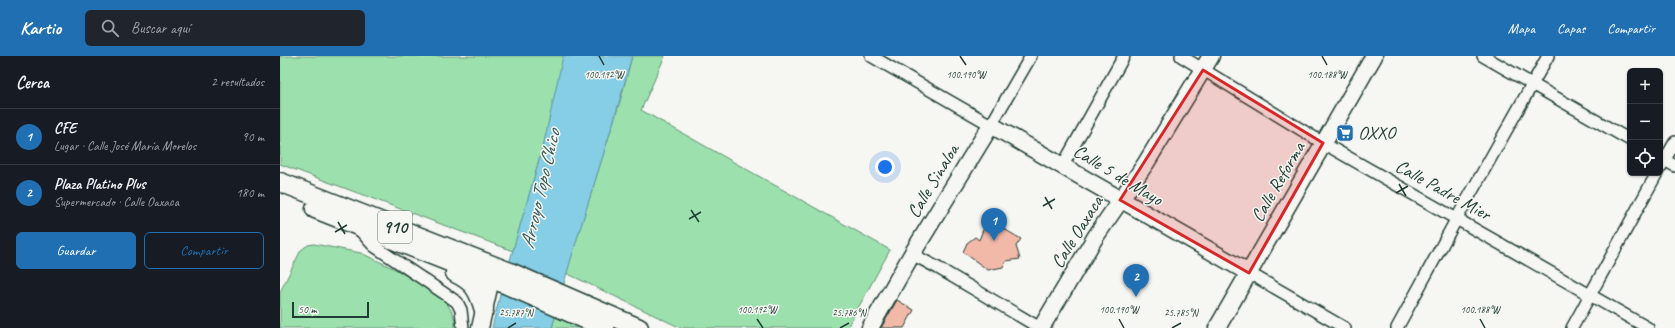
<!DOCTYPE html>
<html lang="es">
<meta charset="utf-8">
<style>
:root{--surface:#171b24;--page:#20242c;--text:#f1f3f6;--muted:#9ea1a6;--line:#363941;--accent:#1f6fb2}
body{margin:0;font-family:Caveat,sans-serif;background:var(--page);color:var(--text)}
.controls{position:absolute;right:12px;top:12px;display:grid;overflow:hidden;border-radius:6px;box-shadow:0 1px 3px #0004}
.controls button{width:36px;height:36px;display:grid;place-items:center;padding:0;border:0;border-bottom:1px solid var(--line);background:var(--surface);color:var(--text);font:20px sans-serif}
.scale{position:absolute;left:12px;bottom:10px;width:77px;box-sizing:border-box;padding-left:4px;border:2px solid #1f3d34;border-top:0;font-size:11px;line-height:14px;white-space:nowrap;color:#1f3d34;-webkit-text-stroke:3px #f6f6f2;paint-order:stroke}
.you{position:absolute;left:605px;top:111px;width:14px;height:14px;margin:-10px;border:3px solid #fff;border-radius:50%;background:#1a73e8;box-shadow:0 0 0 6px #1a73e833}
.badge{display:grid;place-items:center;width:26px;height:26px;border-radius:50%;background:var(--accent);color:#fff;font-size:13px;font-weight:700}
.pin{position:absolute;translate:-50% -33px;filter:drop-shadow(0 1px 2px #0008)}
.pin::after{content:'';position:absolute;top:21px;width:14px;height:12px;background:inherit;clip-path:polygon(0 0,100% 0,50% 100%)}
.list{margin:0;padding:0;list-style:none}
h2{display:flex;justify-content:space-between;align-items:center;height:52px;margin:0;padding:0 16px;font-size:17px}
h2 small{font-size:13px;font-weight:400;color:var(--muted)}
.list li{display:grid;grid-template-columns:26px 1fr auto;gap:12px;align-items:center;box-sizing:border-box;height:56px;padding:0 16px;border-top:1px solid var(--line)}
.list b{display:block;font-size:15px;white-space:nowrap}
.list p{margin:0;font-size:13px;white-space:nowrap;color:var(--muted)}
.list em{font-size:13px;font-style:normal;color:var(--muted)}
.actions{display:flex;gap:8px;padding:12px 16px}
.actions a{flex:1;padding:9px 0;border:1px solid var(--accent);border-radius:6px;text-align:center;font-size:14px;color:var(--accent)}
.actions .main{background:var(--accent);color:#fff}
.icon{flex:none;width:22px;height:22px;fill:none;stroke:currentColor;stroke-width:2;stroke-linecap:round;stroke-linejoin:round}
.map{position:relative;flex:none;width:1395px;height:272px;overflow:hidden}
header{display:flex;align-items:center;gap:24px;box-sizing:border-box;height:56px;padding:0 20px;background:var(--accent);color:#fff}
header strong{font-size:19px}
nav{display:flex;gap:22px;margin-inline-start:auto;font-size:14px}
.search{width:280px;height:36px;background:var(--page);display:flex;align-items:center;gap:10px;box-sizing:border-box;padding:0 14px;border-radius:6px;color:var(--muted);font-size:15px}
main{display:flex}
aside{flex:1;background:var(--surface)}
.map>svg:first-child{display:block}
</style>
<header>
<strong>Kartio</strong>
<div class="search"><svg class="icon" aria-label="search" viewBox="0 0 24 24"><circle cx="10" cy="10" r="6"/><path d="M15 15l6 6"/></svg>Buscar aquí</div>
<nav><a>Mapa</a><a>Capas</a><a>Compartir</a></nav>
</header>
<main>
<aside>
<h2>Cerca<small>2 resultados</small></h2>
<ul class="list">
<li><span class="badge">1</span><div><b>CFE</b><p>Lugar · Calle José María Morelos</p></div><em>90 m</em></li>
<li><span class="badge">2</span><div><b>Plaza Platino Plus</b><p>Supermercado · Calle Oaxaca</p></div><em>180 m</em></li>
</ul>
<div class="actions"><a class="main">Guardar</a><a>Compartir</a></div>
</aside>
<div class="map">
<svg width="1395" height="272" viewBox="0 0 1395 272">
<rect width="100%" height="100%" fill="#f6f6f2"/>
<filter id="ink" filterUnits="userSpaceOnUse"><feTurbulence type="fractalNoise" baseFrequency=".025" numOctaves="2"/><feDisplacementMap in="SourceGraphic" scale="8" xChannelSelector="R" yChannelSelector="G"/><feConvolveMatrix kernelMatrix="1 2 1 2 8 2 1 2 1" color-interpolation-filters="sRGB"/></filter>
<g filter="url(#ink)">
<!-- green -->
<path fill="#9ce1ad" stroke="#5e8f70" d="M 0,0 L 287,0 L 263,91 L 233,195 L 0,108 Z
M 352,0 L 385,0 L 361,54 L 610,194 L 567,272 L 401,272 L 286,217 L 341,42 Z
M 34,188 L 81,197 L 115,213 L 140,228 L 166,246 L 172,256 L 175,264 L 175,272 L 0,272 L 0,236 L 21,194 L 28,189 Z
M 275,260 L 303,272 L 272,272 Z"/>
<!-- water -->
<path fill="#85cee6" stroke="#5c949f" d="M 283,0 L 352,0 C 328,92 295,180 272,272 L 212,272 L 221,235 L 263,91 Z"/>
<!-- building -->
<path fill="#f2b9a9" stroke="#1f3d34" d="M 709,159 L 721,166 L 719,170 L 741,183 L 736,190 L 740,203 L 726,205 L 723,211 L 708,214 L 683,196 L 687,187 L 695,181 L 699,184 Z
M 617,244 L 634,254 L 624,272 L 601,272 Z"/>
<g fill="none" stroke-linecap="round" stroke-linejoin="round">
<defs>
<path id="street" d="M 591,0 L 711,69 L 751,0
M 901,0 L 1043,87 L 1368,272
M 1203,0 L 1350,84
M 1380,101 L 1395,110
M 783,109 L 844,0
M 1380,112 L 1395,86
M 78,172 L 94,190 L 177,246 L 181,254 L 183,272
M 632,198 L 658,212 L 760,272
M 969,217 L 1065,272
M 1117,272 L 1177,162 L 1268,0
M 1292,272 L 1377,117"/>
<path id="secondary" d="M 200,272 L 211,223
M 590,272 L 632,198 L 711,69 L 969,217
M 761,272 L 816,180 L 866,107 L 931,0
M 937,272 L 1094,0"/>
<path id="primary" d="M 0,126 L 230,216 L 359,272
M 35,153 L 227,229 L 325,272
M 175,217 C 194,226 198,234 204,254"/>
</defs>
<!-- street casing -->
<use href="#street" stroke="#1f3d34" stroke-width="14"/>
<!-- secondary casing -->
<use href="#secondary" stroke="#1f3d34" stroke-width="19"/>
<!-- primary casing -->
<use href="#primary" stroke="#1f3d34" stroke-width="21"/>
<!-- street -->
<use href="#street" stroke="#f6f6f2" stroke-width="11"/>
<!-- secondary -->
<use href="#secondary" stroke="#f6f6f2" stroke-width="16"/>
<!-- primary -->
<use href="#primary" stroke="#f6f6f2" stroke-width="18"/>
</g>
</g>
<!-- marked area -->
<path fill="#d62828" fill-opacity="0.2" stroke="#d62828" stroke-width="3" stroke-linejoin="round" d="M 923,14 L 1043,87 L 969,217 L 840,144 Z"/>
<!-- ticks -->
<path fill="none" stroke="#1f3d34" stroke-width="1.5" d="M 319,0 L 324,9M 680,0 L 686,9M 1042,0 L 1047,9M 1119,128 L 1126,140M 1116,137 L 1128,130M 765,141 L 772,153M 763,150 L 775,143M 411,154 L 419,166M 409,163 L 421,156M 58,166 L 65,178M 55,176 L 67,169M 477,263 L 483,272M 839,263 L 844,272M 1200,263 L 1205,272M 228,272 L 236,267M 560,272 L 569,267M 892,272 L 901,267"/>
<!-- icons -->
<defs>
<symbol id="supermarket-square" viewBox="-11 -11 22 22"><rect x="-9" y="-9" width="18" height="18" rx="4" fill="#1f6fb2" stroke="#f6f6f2"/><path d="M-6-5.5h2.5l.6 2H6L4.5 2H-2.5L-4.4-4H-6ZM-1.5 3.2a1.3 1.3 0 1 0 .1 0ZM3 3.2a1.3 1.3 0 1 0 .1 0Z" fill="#fff"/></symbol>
</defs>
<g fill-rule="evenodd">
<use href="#supermarket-square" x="1055" y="67" width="20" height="20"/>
</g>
<g text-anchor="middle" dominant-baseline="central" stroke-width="3" stroke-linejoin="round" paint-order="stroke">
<!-- shield labels -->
<rect fill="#f6f6f2" stroke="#60746d" stroke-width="1" x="98" y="155" width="34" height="32" rx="3"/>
<g font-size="18" font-weight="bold" fill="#1f3d34">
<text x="115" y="171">910</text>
</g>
<!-- poi labels -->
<g font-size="19" fill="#1f3d34" stroke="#f6f6f2" text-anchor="start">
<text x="1078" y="77">OXXO</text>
</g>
<!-- street labels -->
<g font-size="19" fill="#1f3d34" stroke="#f6f6f2">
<text transform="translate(838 119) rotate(31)">Calle 5 de Mayo</text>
<text transform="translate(653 125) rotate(-59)">Calle Sinaloa</text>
<text transform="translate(998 126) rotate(-60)">Calle Reforma</text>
<text transform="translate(1163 134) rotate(29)">Calle Padre Mier</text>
<text transform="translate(797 176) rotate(-58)">Calle Oaxaca</text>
</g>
<!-- water labels -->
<g font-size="20" font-style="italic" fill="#335a58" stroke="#f6f6f2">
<text transform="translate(260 133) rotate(-77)">Arroyo Topo Chico</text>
</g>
</g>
<g font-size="10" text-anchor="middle" fill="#1f3d34" stroke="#f6f6f2" stroke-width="3" stroke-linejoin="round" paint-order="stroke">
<text x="324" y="22">100.192°W</text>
<text x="686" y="22">100.190°W</text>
<text x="1047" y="22">100.188°W</text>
<text x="477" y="257">100.192°W</text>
<text x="839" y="257">100.190°W</text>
<text x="1200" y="257">100.188°W</text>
<text x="236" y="260">25.787°N</text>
<text x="569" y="260">25.786°N</text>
<text x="901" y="260">25.785°N</text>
</g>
</svg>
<div class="controls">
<button>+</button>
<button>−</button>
<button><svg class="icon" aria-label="locate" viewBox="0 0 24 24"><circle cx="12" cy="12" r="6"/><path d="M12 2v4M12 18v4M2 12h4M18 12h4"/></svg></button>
</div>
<div class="scale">50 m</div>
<div class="you"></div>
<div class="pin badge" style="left:714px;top:185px">1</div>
<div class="pin badge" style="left:856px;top:241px">2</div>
</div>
</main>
